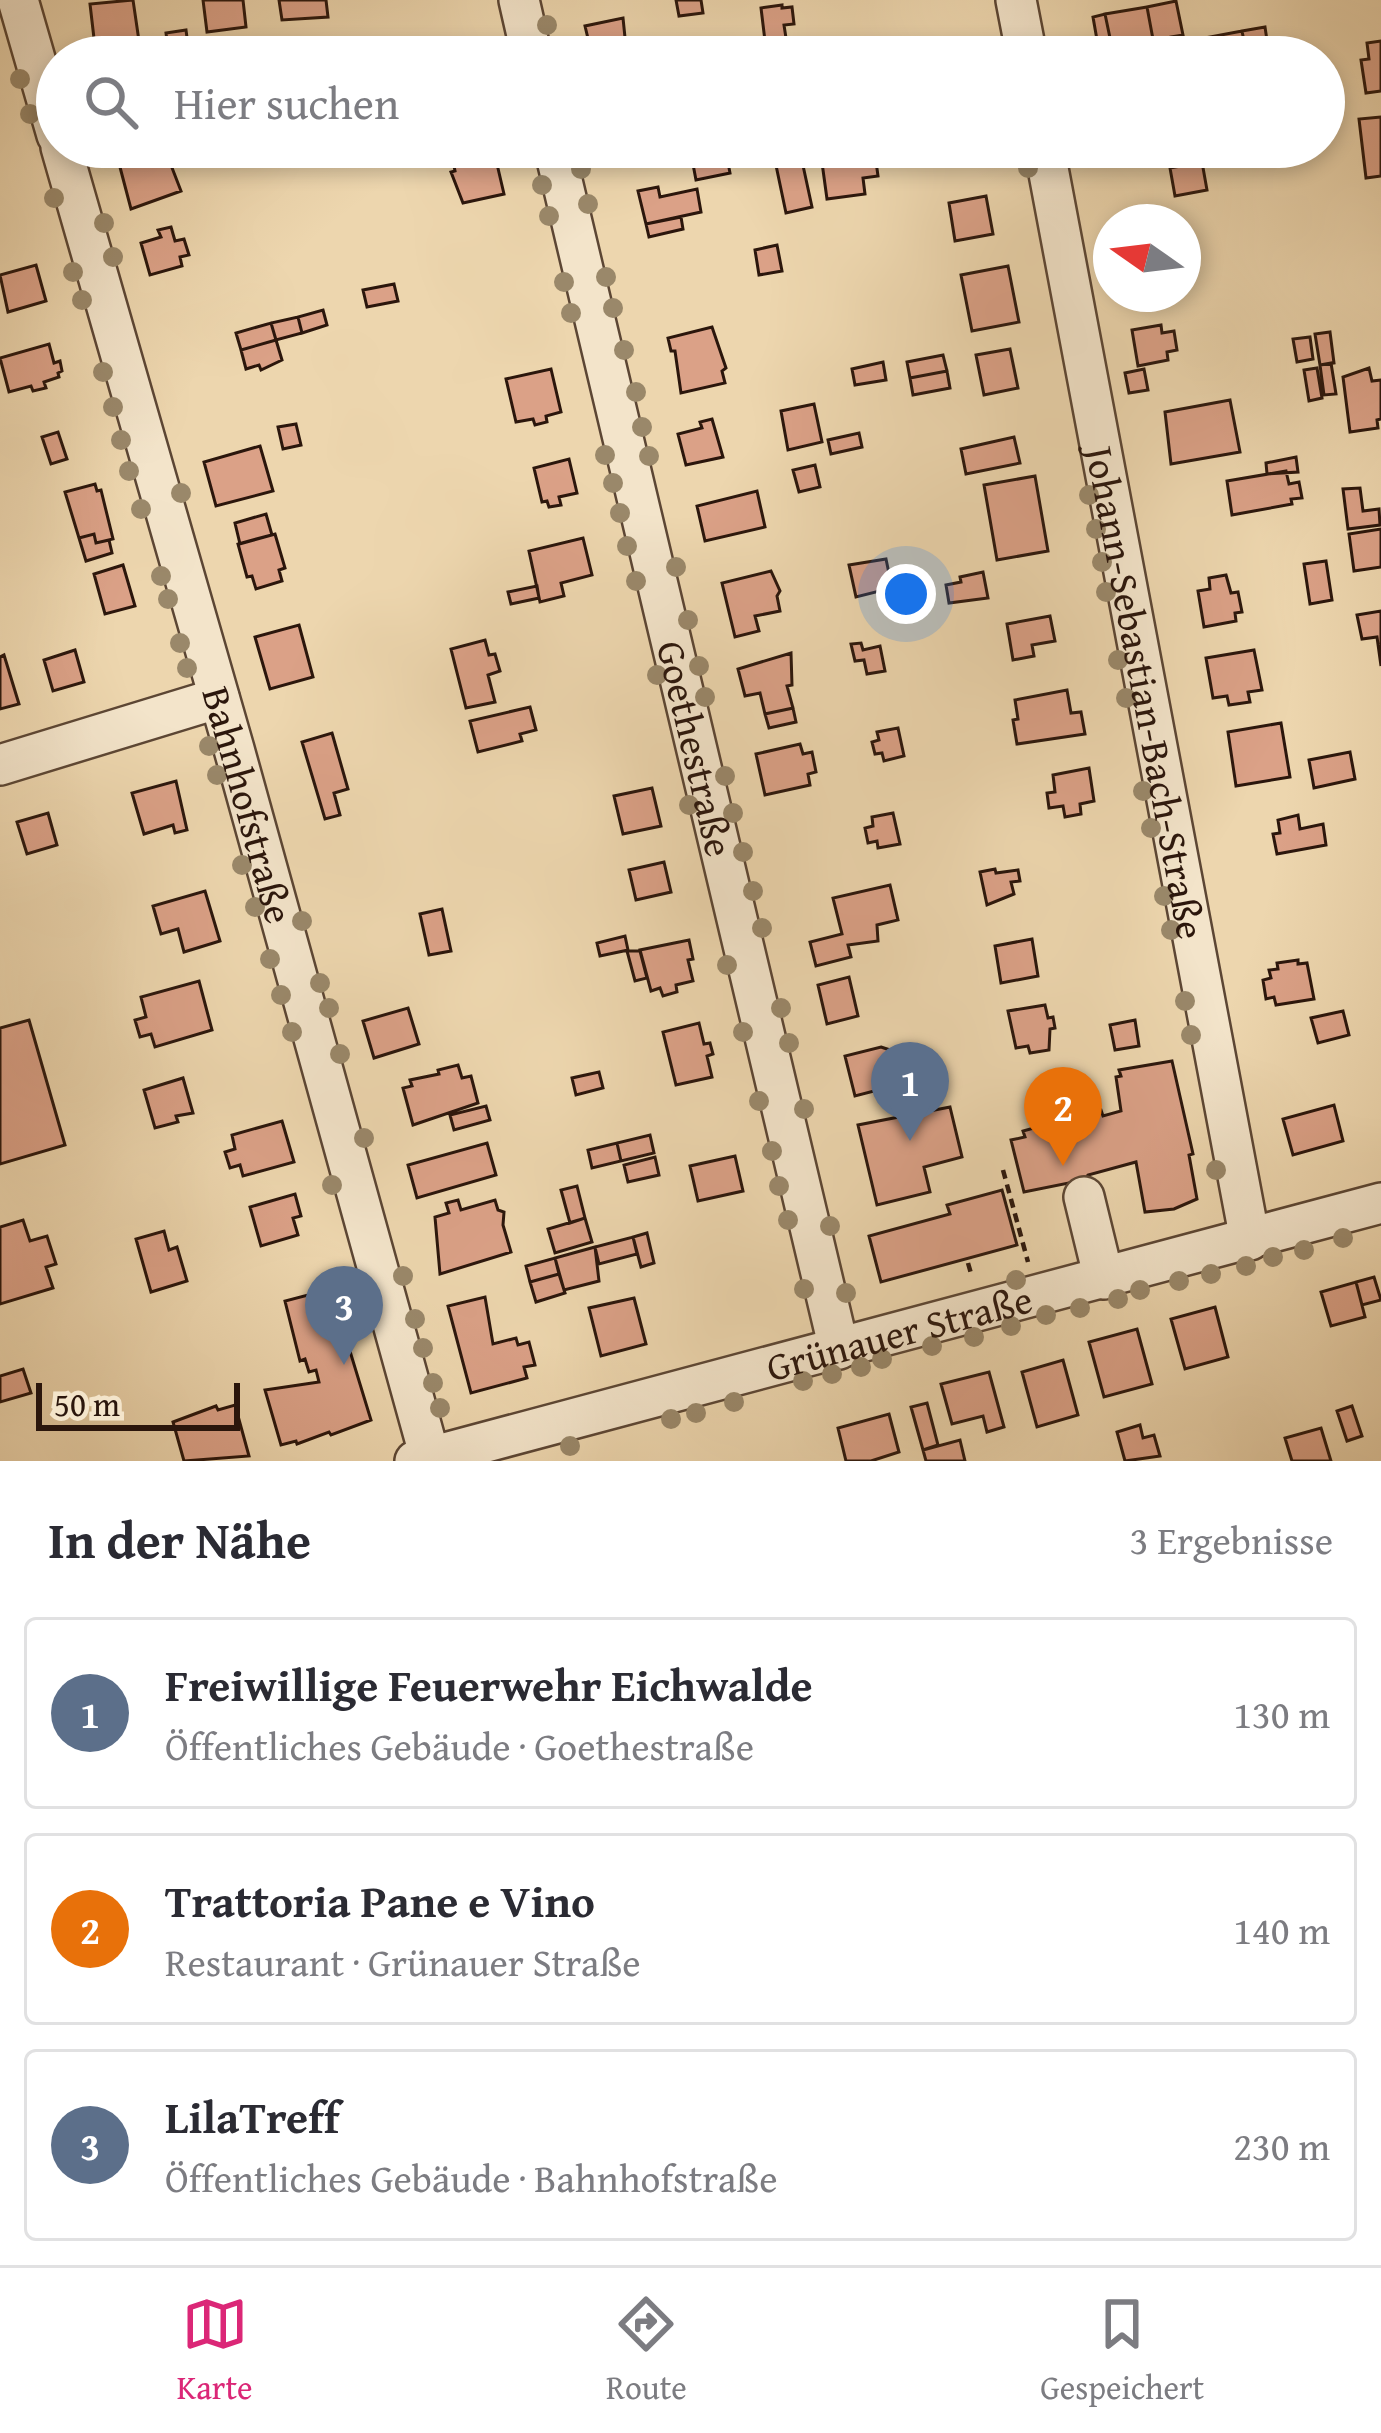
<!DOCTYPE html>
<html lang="de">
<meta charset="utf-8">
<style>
:root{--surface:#fff;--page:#f2f2f3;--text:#2b2b33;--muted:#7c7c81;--line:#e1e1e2;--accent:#db2777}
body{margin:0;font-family:"Gentium Book Plus",serif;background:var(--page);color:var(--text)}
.compass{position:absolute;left:1093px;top:204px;width:108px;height:108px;border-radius:50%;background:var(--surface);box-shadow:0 6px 18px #0003;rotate:284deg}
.scale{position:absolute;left:36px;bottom:30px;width:204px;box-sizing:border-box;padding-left:12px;border:6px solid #2b160c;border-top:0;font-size:33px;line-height:42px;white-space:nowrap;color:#2b160c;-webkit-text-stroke:9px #f3e4ca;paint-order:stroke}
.you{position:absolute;left:906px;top:594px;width:42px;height:42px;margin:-30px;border:9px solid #fff;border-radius:50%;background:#1a73e8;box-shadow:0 0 0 18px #1a73e833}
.badge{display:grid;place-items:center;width:78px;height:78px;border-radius:50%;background:var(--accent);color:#fff;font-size:39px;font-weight:700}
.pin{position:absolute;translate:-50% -99px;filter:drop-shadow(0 3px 6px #0008)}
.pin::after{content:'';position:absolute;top:63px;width:42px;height:36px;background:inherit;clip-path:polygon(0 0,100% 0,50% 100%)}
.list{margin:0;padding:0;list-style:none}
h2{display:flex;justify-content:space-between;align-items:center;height:156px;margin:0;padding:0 48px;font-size:51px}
h2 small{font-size:39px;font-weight:400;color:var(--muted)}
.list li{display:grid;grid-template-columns:78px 1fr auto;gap:36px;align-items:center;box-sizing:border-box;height:192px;margin:0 24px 24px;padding:0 24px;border:3px solid var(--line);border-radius:12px}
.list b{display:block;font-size:45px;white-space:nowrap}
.list p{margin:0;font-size:39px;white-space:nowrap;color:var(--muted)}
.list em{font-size:39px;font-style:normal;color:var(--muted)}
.icon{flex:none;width:66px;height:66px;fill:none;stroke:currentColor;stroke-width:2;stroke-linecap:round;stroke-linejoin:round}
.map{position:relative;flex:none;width:1381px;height:1461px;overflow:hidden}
.search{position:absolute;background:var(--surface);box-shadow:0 6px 18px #0003;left:36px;right:36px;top:36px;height:132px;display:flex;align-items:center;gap:30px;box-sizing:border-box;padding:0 42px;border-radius:66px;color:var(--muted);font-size:45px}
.sheet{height:804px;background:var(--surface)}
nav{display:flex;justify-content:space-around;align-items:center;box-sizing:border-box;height:168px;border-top:3px solid var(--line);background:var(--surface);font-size:33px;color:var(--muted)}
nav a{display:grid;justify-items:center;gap:6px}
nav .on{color:var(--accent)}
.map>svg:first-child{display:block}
</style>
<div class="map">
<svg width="1381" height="1461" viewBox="0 0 1381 1461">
<rect width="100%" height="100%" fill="#edd6ae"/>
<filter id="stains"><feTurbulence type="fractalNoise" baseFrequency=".00167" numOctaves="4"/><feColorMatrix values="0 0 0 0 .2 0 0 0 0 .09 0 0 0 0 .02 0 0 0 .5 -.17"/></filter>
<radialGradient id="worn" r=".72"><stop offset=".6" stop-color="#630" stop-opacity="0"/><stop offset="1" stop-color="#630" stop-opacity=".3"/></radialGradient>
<!-- building -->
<path fill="#dba187" stroke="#2b160c" stroke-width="3" d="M 133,0 L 139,41 L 95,47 L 90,4 Z
M 203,0 L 243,0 L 246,27 L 207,32 Z
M 279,0 L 326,0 L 328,17 L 282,20 Z
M 676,0 L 701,0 L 703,13 L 679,16 Z
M 1176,1 L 1183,35 L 1171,37 L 1173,47 L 1155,50 L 1147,7 Z
M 782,5 L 782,8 L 792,7 L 794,24 L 784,25 L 786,38 L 765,41 L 761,8 Z
M 1147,7 L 1155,50 L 1114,57 L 1105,14 Z
M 1105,14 L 1114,57 L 1100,57 L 1093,17 Z
M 623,18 L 627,57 L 584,57 L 582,49 L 590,47 L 585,26 Z
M 1265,27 L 1268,47 L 1246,51 L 1242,31 Z
M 186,30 L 189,53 L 169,56 L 166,33 Z
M 1242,31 L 1246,51 L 1208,57 L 1205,38 Z
M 1381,41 L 1381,91 L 1366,93 L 1361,60 L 1369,59 L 1367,43 Z
M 1381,117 L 1381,176 L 1366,178 L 1359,119 Z
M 135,147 L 164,147 L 181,191 L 131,209 L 116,152 Z
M 493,147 L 504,194 L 463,203 L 451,172 L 455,171 L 452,156 Z
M 799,147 L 812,207 L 786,213 L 773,151 Z
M 874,147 L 878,176 L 863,178 L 865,194 L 827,199 L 820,148 Z
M 726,152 L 730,173 L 696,180 L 692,159 Z
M 1202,162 L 1207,190 L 1175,196 L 1170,168 Z
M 658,187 L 660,197 L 697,189 L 701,212 L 646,224 L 638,191 Z
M 986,196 L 993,234 L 955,241 L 949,203 Z
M 681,217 L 683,229 L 649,237 L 646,224 Z
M 171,227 L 175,241 L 184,239 L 189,255 L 180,257 L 182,266 L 150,275 L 141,243 L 161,237 L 158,230 Z
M 777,245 L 782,271 L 759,275 L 755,250 Z
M 36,265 L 46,301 L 8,312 L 0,275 Z
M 1008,266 L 1019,322 L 972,331 L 961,275 Z
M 394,284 L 398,301 L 367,307 L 363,290 Z
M 323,310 L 327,325 L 302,333 L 298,317 Z
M 298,317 L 302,333 L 276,340 L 271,323 Z
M 271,323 L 276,340 L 241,350 L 236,333 Z
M 1161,325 L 1162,333 L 1174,331 L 1177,350 L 1167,352 L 1168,360 L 1138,366 L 1132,330 Z
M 712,327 L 726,368 L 722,371 L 725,383 L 681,393 L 675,351 L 671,351 L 668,338 Z
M 1330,332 L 1334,363 L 1320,365 L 1315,334 Z
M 1310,337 L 1313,359 L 1297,362 L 1293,339 Z
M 276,340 L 282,360 L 261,370 L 259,365 L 246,369 L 241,350 Z
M 49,344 L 54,363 L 60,361 L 62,371 L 58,373 L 59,377 L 44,382 L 46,388 L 33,391 L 31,386 L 9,392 L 0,358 Z
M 1010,349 L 1018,388 L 984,395 L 976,355 Z
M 943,355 L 947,371 L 910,378 L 907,362 Z
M 883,362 L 886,380 L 855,385 L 852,369 Z
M 1331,363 L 1336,394 L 1324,395 L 1320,365 Z
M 1317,368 L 1322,398 L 1309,401 L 1304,370 Z
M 1369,368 L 1372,381 L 1381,380 L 1381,419 L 1377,420 L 1378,428 L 1350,432 L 1343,377 Z
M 551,369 L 561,412 L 546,416 L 547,422 L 535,425 L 533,419 L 516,422 L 506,379 Z
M 1144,369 L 1148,390 L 1129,393 L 1125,373 Z
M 947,371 L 950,388 L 913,395 L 910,378 Z
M 1230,400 L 1240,452 L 1171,464 L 1165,412 Z
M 814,404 L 822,442 L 788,450 L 781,411 Z
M 712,419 L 723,457 L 686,465 L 678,434 L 702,428 L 700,422 Z
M 296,424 L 301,445 L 283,449 L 278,427 Z
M 58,432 L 67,459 L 51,464 L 42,437 Z
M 859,433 L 862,447 L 831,454 L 828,440 Z
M 1014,437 L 1020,463 L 966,474 L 961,449 Z
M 260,446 L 273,491 L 216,506 L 204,462 Z
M 1296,457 L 1298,472 L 1267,474 L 1266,463 Z
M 569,459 L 577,493 L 559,497 L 561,505 L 549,507 L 547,501 L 542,502 L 534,468 Z
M 815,465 L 820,487 L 799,492 L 793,470 Z
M 1286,471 L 1289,484 L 1299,482 L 1302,498 L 1291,499 L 1292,504 L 1232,515 L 1227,481 Z
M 1035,476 L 1048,551 L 997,560 L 984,485 Z
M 95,484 L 97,491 L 101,490 L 113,539 L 96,543 L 94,534 L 79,538 L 65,492 Z
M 1360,488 L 1363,511 L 1379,509 L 1380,525 L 1348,529 L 1343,489 Z
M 757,491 L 765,527 L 705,541 L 697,506 Z
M 266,514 L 272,535 L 240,544 L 235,523 Z
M 1381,529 L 1381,567 L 1354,571 L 1349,534 Z
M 94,534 L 96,543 L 109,540 L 112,553 L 86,561 L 79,538 Z
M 275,534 L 285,568 L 279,570 L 282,581 L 256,589 L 252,576 L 247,577 L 238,544 Z
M 583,538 L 592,575 L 561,583 L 564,596 L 540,602 L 529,551 Z
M 886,559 L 892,588 L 856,597 L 849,565 Z
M 1326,561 L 1332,600 L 1310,604 L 1304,564 Z
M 123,565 L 135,606 L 105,614 L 94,574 Z
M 771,571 L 780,591 L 777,596 L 780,611 L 755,616 L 759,631 L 735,637 L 722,583 Z
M 983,572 L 988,598 L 949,603 L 946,585 L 961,582 L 960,577 Z
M 1226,575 L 1231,593 L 1238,592 L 1242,612 L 1235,613 L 1236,621 L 1204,627 L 1198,591 L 1210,589 L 1209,578 Z
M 537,586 L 539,598 L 511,604 L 508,592 Z
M 1381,611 L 1381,666 L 1377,637 L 1362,639 L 1357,615 Z
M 1050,616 L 1055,641 L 1032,645 L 1034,656 L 1013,660 L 1007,624 Z
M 299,625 L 313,677 L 270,689 L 255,637 Z
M 485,640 L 489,655 L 495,654 L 500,671 L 488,675 L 495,702 L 466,708 L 451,649 Z
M 861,643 L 863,650 L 880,646 L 885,671 L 867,674 L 864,660 L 855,661 L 851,644 Z
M 75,650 L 84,682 L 53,691 L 44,660 Z
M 1254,650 L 1262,690 L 1248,692 L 1250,702 L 1229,705 L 1227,696 L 1213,698 L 1206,658 Z
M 791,653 L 792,685 L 787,686 L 793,708 L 765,714 L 760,693 L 745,696 L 738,669 Z
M 4,655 L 19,704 L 0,709 L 0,657 Z
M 1067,690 L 1071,713 L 1081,712 L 1085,734 L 1017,744 L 1013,720 L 1018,719 L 1015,700 Z
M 530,707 L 536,730 L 520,734 L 522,741 L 478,752 L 470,721 Z
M 793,708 L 796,722 L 769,728 L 765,714 Z
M 1281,723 L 1290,777 L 1236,786 L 1228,732 Z
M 898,728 L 904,756 L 884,761 L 882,753 L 875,754 L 872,742 L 879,740 L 877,732 Z
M 332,733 L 348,789 L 334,793 L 340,815 L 325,819 L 302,742 Z
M 800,744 L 803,754 L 812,752 L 816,772 L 808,774 L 810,785 L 765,795 L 756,754 Z
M 1350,752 L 1355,779 L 1314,788 L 1309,760 Z
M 1089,768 L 1094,801 L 1080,804 L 1081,814 L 1065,817 L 1063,806 L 1049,808 L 1047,793 L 1055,792 L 1053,775 Z
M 176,781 L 187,830 L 175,833 L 173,825 L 144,834 L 132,793 Z
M 652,788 L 661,826 L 623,834 L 614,796 Z
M 48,813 L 57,845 L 27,854 L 17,822 Z
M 893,813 L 900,844 L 878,848 L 877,841 L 868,843 L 865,828 L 873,826 L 872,817 Z
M 1298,815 L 1300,829 L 1323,824 L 1326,845 L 1277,854 L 1273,834 L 1280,833 L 1278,820 Z
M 664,862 L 671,892 L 636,900 L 629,870 Z
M 995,869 L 996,873 L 1018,870 L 1020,881 L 1011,882 L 1014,894 L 987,905 L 980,872 Z
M 890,885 L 898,920 L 877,925 L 878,941 L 848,945 L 851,957 L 816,966 L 810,942 L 842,934 L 833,898 Z
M 205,891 L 220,941 L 184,952 L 178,929 L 161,934 L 153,906 Z
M 442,909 L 451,951 L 429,955 L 420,914 Z
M 625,936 L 628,950 L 600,956 L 597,943 Z
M 1032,939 L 1038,976 L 1001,983 L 995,946 Z
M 689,940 L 693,959 L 688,960 L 693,981 L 676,985 L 677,992 L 663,996 L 660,988 L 651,991 L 640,950 Z
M 627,951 L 640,951 L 647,978 L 635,981 Z
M 1298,960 L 1298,964 L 1307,963 L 1314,999 L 1276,1005 L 1274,997 L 1266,999 L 1263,980 L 1271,978 L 1269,970 L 1278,969 L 1277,963 Z
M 849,977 L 858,1016 L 827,1024 L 818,985 Z
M 199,981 L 212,1030 L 155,1047 L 151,1034 L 140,1037 L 135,1020 L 146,1017 L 141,997 Z
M 1045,1005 L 1048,1018 L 1053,1017 L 1055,1028 L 1050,1029 L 1049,1050 L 1030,1053 L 1028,1046 L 1016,1048 L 1008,1011 Z
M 408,1008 L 419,1044 L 374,1058 L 363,1021 Z
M 1343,1011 L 1349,1035 L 1318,1043 L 1311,1018 Z
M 29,1020 L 65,1145 L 0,1164 L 0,1028 Z
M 1135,1020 L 1139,1046 L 1115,1050 L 1110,1025 Z
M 699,1023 L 704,1044 L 710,1043 L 713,1054 L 707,1056 L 712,1077 L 676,1085 L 663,1032 Z
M 881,1047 L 890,1050 L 894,1068 L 886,1070 L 892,1073 L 882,1089 L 855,1096 L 845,1056 Z
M 1172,1061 L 1193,1154 L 1189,1155 L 1197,1199 L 1174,1209 L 1145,1212 L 1136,1162 L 1088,1175 L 1084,1180 L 1024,1192 L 1011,1140 L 1025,1137 L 1023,1131 L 1041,1126 L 1043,1132 L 1061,1127 L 1055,1105 L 1068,1101 L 1074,1123 L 1085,1121 L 1083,1115 L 1101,1110 L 1103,1116 L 1121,1111 L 1116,1077 L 1121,1076 L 1119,1070 Z
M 458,1065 L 462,1078 L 471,1076 L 478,1103 L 413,1125 L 403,1088 L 412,1086 L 410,1080 L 439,1074 L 438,1070 Z
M 599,1072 L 603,1088 L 576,1095 L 572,1078 Z
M 183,1078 L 193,1113 L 176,1116 L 178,1122 L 155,1128 L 144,1090 Z
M 1334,1105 L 1343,1141 L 1293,1155 L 1283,1119 Z
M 486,1106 L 490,1120 L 454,1130 L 450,1115 Z
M 950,1107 L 962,1157 L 924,1167 L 930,1192 L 877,1205 L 858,1125 Z
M 282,1121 L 294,1162 L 243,1176 L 240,1165 L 230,1168 L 225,1152 L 235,1149 L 232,1135 Z
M 650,1135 L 654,1153 L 621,1161 L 617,1143 Z
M 487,1143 L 496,1175 L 417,1198 L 408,1165 Z
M 617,1143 L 621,1161 L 592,1168 L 588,1150 Z
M 735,1156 L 743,1191 L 698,1201 L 690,1166 Z
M 655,1157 L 659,1175 L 628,1182 L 624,1165 Z
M 577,1186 L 585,1218 L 570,1223 L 561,1190 Z
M 1002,1190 L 1017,1245 L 881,1282 L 869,1236 L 950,1214 L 947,1205 Z
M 295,1194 L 301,1216 L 293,1218 L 298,1235 L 261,1246 L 250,1207 Z
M 458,1200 L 461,1210 L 495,1200 L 498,1210 L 504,1212 L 503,1225 L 511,1252 L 440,1274 L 435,1217 L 449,1213 L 446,1203 Z
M 585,1218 L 592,1242 L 555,1253 L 548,1229 Z
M 23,1220 L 30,1241 L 47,1236 L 56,1264 L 46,1267 L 53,1288 L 0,1304 L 0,1227 Z
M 164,1231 L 169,1250 L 177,1247 L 187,1281 L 151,1292 L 136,1239 Z
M 647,1233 L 654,1263 L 641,1267 L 633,1237 Z
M 633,1237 L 637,1254 L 599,1264 L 595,1247 Z
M 595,1247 L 599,1281 L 564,1290 L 555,1258 Z
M 555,1258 L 559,1274 L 530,1282 L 526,1266 Z
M 559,1274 L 565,1293 L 536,1302 L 530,1282 Z
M 1374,1277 L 1381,1300 L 1362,1305 L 1356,1282 Z
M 1356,1282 L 1365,1317 L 1331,1326 L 1321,1292 Z
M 331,1289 L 371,1420 L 331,1435 L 329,1432 L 297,1444 L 296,1441 L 281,1445 L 265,1390 L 319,1382 L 316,1370 L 309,1372 L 305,1359 L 300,1361 L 285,1301 Z
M 485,1297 L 493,1344 L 516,1338 L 518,1345 L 529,1342 L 535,1365 L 524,1367 L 527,1378 L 471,1393 L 448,1306 Z
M 634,1298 L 646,1344 L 601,1356 L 589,1308 Z
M 1215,1307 L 1228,1357 L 1185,1369 L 1171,1319 Z
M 1137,1329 L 1152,1384 L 1104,1397 L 1089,1342 Z
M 1063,1360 L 1078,1415 L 1037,1427 L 1022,1372 Z
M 23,1369 L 31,1393 L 0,1402 L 0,1376 Z
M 989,1372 L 1004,1427 L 987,1432 L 983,1416 L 952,1424 L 941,1384 Z
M 927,1403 L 938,1445 L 923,1450 L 911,1407 Z
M 235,1405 L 249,1456 L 184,1461 L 173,1422 L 216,1406 L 218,1410 Z
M 1352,1406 L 1362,1436 L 1347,1441 L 1337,1411 Z
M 889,1414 L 899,1452 L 871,1461 L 846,1461 L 838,1428 Z
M 1140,1425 L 1143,1438 L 1154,1435 L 1160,1456 L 1125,1461 L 1117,1432 Z
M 1321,1428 L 1331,1461 L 1292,1461 L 1285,1438 Z
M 960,1440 L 965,1461 L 926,1461 L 923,1450 Z"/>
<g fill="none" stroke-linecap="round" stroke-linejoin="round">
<defs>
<g id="minor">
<path d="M 18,0 L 57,135"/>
<path d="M 519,0 L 532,57"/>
<path d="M 1016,0 L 1027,57"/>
<path id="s1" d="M 61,147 L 234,749 L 431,1461"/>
<path id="s2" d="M 554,147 L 839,1349"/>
<path id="s3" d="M 1044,147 L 1250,1240"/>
<path d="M 0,765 L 219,698"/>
<path d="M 1084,1197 L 1104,1279"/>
<path id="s4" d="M 415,1461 L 1381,1203"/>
</g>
</defs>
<!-- minor casing -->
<use href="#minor" stroke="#5c4634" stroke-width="44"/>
<!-- path -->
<path stroke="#2b160c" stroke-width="4.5" stroke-dasharray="9 6" stroke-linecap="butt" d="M 1003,1170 L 1028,1262
M 968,1263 L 972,1277"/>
<!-- minor -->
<use href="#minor" stroke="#f3e4ca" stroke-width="39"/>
</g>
<!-- trees -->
<g fill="#9a886a">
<circle cx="547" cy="25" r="10"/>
<circle cx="20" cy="79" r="10"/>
<circle cx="30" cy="114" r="10"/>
<circle cx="1028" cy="168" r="10"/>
<circle cx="581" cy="169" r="10"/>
<circle cx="542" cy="185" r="10"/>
<circle cx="54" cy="198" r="10"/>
<circle cx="588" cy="204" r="10"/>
<circle cx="549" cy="216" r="10"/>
<circle cx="104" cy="223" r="10"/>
<circle cx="113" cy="257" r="10"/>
<circle cx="73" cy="272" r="10"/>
<circle cx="606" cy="277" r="10"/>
<circle cx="564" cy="282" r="10"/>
<circle cx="82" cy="300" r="10"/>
<circle cx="613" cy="308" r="10"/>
<circle cx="571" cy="313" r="10"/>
<circle cx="624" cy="350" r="10"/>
<circle cx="103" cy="372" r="10"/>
<circle cx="636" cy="392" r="10"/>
<circle cx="113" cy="407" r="10"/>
<circle cx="642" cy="427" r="10"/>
<circle cx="121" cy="440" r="10"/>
<circle cx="605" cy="455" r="10"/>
<circle cx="649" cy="456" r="10"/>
<circle cx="129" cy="471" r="10"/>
<circle cx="613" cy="483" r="10"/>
<circle cx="181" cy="493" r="10"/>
<circle cx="1089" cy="495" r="10"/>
<circle cx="141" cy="509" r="10"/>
<circle cx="620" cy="513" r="10"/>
<circle cx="1096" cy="529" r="10"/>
<circle cx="627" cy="546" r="10"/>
<circle cx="1102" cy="562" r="10"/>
<circle cx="676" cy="567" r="10"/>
<circle cx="161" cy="576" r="10"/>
<circle cx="636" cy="581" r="10"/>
<circle cx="1106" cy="592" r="10"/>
<circle cx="168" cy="599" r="10"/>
<circle cx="688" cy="620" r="10"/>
<circle cx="180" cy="643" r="10"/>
<circle cx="1118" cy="660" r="10"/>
<circle cx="699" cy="666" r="10"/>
<circle cx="187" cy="668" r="10"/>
<circle cx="657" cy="675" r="10"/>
<circle cx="705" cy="697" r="10"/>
<circle cx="1126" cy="698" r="10"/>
<circle cx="209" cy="746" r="10"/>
<circle cx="217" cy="775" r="10"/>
<circle cx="725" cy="776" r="10"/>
<circle cx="1143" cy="791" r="10"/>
<circle cx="689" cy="805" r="10"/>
<circle cx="733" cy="813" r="10"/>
<circle cx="1151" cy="828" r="10"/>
<circle cx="743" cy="852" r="10"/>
<circle cx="242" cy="865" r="10"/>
<circle cx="753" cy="891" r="10"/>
<circle cx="1164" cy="896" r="10"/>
<circle cx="255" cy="907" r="10"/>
<circle cx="302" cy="921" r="10"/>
<circle cx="762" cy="928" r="10"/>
<circle cx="1171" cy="930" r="10"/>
<circle cx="270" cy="959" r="10"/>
<circle cx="727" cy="965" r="10"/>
<circle cx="320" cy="983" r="10"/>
<circle cx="281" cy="995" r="10"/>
<circle cx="1185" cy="1001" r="10"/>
<circle cx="329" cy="1008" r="10"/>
<circle cx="781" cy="1008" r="10"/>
<circle cx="292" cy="1032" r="10"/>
<circle cx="743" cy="1032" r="10"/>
<circle cx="1191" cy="1035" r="10"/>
<circle cx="789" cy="1043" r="10"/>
<circle cx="340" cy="1054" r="10"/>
<circle cx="759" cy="1101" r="10"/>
<circle cx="804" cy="1109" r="10"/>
<circle cx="364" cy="1138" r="10"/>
<circle cx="772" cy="1151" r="10"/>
<circle cx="1216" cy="1170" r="10"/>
<circle cx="332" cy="1185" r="10"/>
<circle cx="779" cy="1186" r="10"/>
<circle cx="788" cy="1220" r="10"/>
<circle cx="830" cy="1226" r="10"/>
<circle cx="1343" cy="1238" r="10"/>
<circle cx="1304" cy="1250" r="10"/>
<circle cx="1273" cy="1257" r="10"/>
<circle cx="1246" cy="1266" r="10"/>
<circle cx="1211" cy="1274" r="10"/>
<circle cx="403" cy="1276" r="10"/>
<circle cx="1016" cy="1280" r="10"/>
<circle cx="1179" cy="1281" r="10"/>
<circle cx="804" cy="1289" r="10"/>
<circle cx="1140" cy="1290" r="10"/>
<circle cx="846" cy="1293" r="10"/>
<circle cx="1118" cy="1299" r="10"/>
<circle cx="1080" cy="1308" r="10"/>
<circle cx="1046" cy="1315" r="10"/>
<circle cx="415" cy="1319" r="10"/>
<circle cx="1011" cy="1326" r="10"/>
<circle cx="974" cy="1337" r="10"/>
<circle cx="932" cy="1346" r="10"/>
<circle cx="423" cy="1348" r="10"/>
<circle cx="882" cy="1359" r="10"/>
<circle cx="861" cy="1367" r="10"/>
<circle cx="832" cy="1374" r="10"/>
<circle cx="803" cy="1381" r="10"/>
<circle cx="433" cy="1383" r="10"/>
<circle cx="734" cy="1402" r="10"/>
<circle cx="440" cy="1408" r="10"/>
<circle cx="696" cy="1413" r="10"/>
<circle cx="671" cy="1419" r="10"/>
<circle cx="570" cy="1446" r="10"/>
</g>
<g text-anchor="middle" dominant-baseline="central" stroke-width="9" stroke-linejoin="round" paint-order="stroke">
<!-- street labels -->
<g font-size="39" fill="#2b160c" stroke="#f3e4ca">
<text stroke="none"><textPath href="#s3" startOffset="555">Johann-Sebastian-Bach-Straße</textPath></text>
<text stroke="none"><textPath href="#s2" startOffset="618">Goethestraße</textPath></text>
<text stroke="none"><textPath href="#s1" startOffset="684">Bahnhofstraße</textPath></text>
<text stroke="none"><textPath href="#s4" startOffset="501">Grünauer Straße</textPath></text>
</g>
</g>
<rect width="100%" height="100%" filter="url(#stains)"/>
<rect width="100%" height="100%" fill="url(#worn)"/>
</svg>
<svg class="compass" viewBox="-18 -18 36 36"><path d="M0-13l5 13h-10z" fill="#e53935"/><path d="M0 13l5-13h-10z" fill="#7c7c81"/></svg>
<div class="scale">50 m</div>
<div class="you"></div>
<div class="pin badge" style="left:910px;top:1141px;background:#5c6f8a">1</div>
<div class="pin badge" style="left:1063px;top:1166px;background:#e8710a">2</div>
<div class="pin badge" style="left:344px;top:1365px;background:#5c6f8a">3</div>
<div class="search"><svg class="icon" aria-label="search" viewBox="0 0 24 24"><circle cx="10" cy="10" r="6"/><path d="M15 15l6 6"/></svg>Hier suchen</div>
</div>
<section class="sheet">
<h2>In der Nähe<small>3 Ergebnisse</small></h2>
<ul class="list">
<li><span class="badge" style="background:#5c6f8a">1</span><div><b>Freiwillige Feuerwehr Eichwalde</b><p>Öffentliches Gebäude · Goethestraße</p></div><em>130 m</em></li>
<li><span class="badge" style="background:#e8710a">2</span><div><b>Trattoria Pane e Vino</b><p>Restaurant · Grünauer Straße</p></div><em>140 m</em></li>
<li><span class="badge" style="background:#5c6f8a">3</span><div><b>LilaTreff</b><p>Öffentliches Gebäude · Bahnhofstraße</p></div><em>230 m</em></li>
</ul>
</section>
<nav>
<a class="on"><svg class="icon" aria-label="map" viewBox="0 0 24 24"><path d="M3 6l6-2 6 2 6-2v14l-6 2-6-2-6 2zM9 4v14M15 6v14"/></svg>Karte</a>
<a><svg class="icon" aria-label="directions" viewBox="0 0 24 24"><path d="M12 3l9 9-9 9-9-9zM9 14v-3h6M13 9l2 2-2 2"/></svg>Route</a>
<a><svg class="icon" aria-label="saved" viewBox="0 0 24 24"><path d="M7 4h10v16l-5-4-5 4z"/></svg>Gespeichert</a>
</nav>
